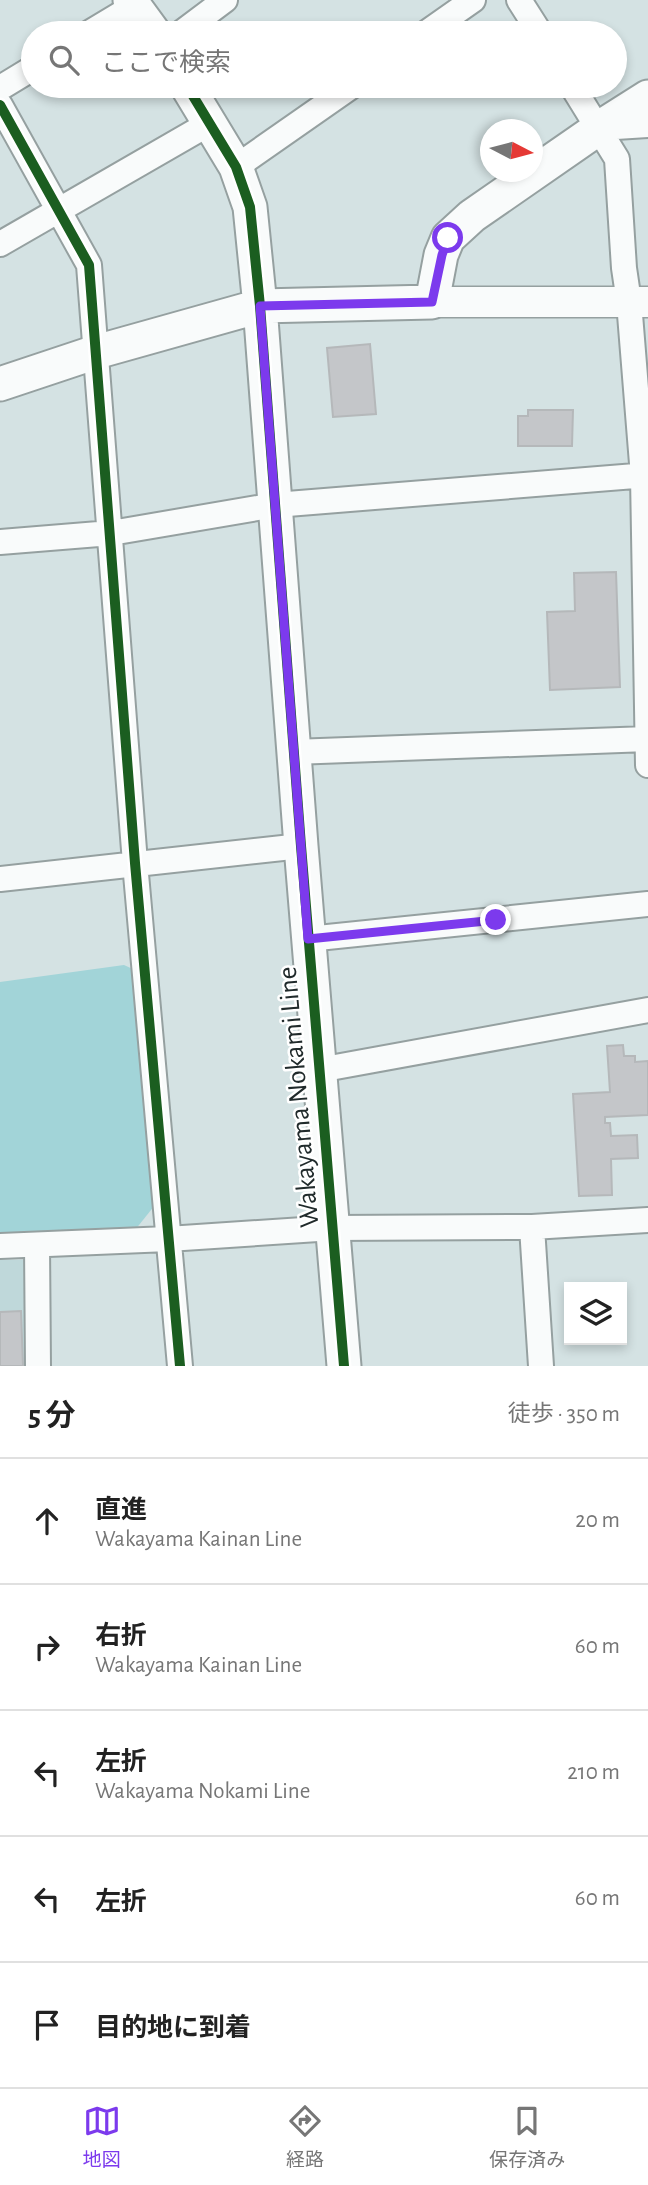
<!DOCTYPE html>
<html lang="ja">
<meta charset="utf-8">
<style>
:root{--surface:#fff;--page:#f2f2f2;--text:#222;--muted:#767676;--line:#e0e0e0;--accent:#7c3aed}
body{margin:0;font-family:"Alegreya Sans","Noto Sans JP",sans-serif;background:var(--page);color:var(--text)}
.controls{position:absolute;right:21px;bottom:21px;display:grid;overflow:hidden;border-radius:0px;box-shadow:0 4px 10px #0003}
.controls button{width:63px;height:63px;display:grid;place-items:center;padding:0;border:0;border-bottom:2px solid var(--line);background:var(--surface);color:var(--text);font:35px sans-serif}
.compass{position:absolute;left:480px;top:119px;width:63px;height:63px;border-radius:50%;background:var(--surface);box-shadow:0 4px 10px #0003;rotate:96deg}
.stop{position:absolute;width:21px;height:21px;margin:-16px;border:5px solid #7c3aed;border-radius:50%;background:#fff}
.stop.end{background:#7c3aed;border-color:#fff;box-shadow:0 2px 7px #0008}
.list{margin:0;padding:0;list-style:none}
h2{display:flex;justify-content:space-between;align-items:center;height:91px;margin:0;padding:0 28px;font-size:30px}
h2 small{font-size:23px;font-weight:400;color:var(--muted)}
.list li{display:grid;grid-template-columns:46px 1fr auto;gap:21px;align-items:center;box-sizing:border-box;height:126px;padding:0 28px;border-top:2px solid var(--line)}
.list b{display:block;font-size:26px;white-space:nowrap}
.list p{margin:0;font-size:23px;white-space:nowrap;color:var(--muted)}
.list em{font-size:23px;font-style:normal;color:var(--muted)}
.icon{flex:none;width:38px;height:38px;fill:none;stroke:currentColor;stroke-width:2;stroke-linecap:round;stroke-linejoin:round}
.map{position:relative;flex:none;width:648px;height:1366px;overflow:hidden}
.search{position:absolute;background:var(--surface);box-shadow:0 4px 10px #0003;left:21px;right:21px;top:21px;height:77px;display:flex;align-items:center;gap:18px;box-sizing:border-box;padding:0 24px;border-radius:38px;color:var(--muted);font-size:26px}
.sheet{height:721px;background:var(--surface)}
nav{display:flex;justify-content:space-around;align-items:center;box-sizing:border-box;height:98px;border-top:2px solid var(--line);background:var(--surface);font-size:19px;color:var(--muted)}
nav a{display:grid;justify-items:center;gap:4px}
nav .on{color:var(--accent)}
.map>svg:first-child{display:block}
</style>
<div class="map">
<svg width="648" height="1366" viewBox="0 0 648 1366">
<rect width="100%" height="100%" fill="#d4e2e3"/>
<!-- built -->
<path fill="#bfd8da" d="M 0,1260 L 26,1260 L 29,1366 L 0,1366 Z"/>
<!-- green -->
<path fill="#a2d4d8" d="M 124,965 L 137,971 L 155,1205 L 135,1230 L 0,1233 L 0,982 Z"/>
<!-- building -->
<path fill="#c4c6c9" stroke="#b5b8ba" stroke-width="2" d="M 370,344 L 376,414 L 333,417 L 327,348 Z
M 528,410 L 573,410 L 572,446 L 518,446 L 518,416 L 528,416 Z
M 616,572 L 620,687 L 550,690 L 547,612 L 575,611 L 574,573 Z
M 623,1045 L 624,1056 L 635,1056 L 635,1062 L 648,1061 L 648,1115 L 605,1117 L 605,1123 L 610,1123 L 611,1136 L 637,1135 L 638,1158 L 611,1159 L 612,1195 L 579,1196 L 573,1094 L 610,1092 L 607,1046 Z
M 21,1311 L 23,1366 L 0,1366 L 0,1312 Z"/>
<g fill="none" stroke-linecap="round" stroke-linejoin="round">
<defs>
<path id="minor" d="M 519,0 L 540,33
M 89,33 L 134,6
M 181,33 L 225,0
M 426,33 L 473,0
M 572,86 L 617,159 L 624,268 L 629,302 L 643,476 L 648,765
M 0,88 L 33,68
M 0,105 L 89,265 L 135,863 L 180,1366
M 600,128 L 648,125
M 236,167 L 352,86
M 0,244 L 210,123
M 0,542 L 111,533 L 275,505 L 648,475
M 293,752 L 648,739
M 0,879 L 301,846
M 308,939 L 648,904
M 319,1070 L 648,1010
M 532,1227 L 541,1366
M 37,1245 L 38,1366
M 0,1246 L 168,1239 L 333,1228 L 532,1227 L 648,1220"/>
<path id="tertiary" d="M 432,302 L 648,302"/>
<path id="secondary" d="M 130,0 L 154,33
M 187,86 L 236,167 L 250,207 L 260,306 L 301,846 L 344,1366
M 0,384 L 96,352 L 260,306 L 432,302 L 441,255 L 448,238 L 472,216 L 599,128 L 648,97"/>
</defs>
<!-- minor casing -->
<use href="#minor" stroke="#95a0a0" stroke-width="28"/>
<!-- tertiary casing -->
<use href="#tertiary" stroke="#95a0a0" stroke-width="33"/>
<!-- secondary casing -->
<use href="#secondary" stroke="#95a0a0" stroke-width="37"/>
<!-- minor -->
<use href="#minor" stroke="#f9fbfb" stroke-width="24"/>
<!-- tertiary -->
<use href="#tertiary" stroke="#f9fbfb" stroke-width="30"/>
<!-- secondary -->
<use href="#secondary" stroke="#f9fbfb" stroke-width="33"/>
<defs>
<path id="cycleway" d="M 187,86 L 236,167 L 250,207 L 260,306 L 301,846 L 344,1366
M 0,105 L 89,265 L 135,863 L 180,1366"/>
</defs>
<!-- cycleway casing -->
<use href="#cycleway" stroke="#fff" stroke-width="15"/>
<!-- cycleway -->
<use href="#cycleway" stroke="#1b5e20" stroke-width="10"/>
</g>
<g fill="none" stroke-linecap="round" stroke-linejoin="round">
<!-- route -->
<path stroke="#7c3aed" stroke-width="9" d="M 448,238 L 442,255 L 432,302 L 260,306 L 308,939 L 496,920"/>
</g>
<g text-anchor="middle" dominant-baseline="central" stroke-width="5" stroke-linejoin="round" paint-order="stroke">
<!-- street labels -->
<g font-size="28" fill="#202a2b" stroke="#fff">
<text transform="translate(299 1097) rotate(-95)">Wakayama Nokami Line</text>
</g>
</g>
</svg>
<div class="controls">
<button><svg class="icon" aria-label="layers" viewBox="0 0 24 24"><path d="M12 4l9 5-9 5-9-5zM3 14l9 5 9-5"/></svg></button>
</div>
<svg class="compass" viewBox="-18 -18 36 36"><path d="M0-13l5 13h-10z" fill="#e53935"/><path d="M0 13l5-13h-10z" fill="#767676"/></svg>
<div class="stop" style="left:448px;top:238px"></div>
<div class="stop end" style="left:496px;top:920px"></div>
<div class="search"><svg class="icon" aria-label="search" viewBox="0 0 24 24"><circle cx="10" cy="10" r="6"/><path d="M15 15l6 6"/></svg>ここで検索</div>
</div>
<section class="sheet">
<h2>5 分<small>徒歩 · 350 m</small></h2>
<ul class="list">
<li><svg class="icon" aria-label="ahead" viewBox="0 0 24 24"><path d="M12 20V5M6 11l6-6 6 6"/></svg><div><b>直進</b><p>Wakayama Kainan Line</p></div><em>20 m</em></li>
<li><svg class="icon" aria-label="right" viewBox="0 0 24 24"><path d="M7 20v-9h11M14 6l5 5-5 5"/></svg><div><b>右折</b><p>Wakayama Kainan Line</p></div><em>60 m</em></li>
<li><svg class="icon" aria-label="left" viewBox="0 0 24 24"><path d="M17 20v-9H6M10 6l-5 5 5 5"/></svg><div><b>左折</b><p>Wakayama Nokami Line</p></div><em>210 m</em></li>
<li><svg class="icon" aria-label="left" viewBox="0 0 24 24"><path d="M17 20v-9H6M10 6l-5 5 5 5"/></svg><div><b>左折</b></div><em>60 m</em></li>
<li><svg class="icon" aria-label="arrive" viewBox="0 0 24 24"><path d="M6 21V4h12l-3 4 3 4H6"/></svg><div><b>目的地に到着</b></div></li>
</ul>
</section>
<nav>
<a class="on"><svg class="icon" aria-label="map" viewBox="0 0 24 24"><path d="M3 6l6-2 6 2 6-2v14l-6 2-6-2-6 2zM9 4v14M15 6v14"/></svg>地図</a>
<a><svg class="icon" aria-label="directions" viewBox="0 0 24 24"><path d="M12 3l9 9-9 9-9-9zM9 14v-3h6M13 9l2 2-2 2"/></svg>経路</a>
<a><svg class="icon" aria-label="saved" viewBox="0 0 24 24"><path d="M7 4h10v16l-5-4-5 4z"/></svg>保存済み</a>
</nav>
